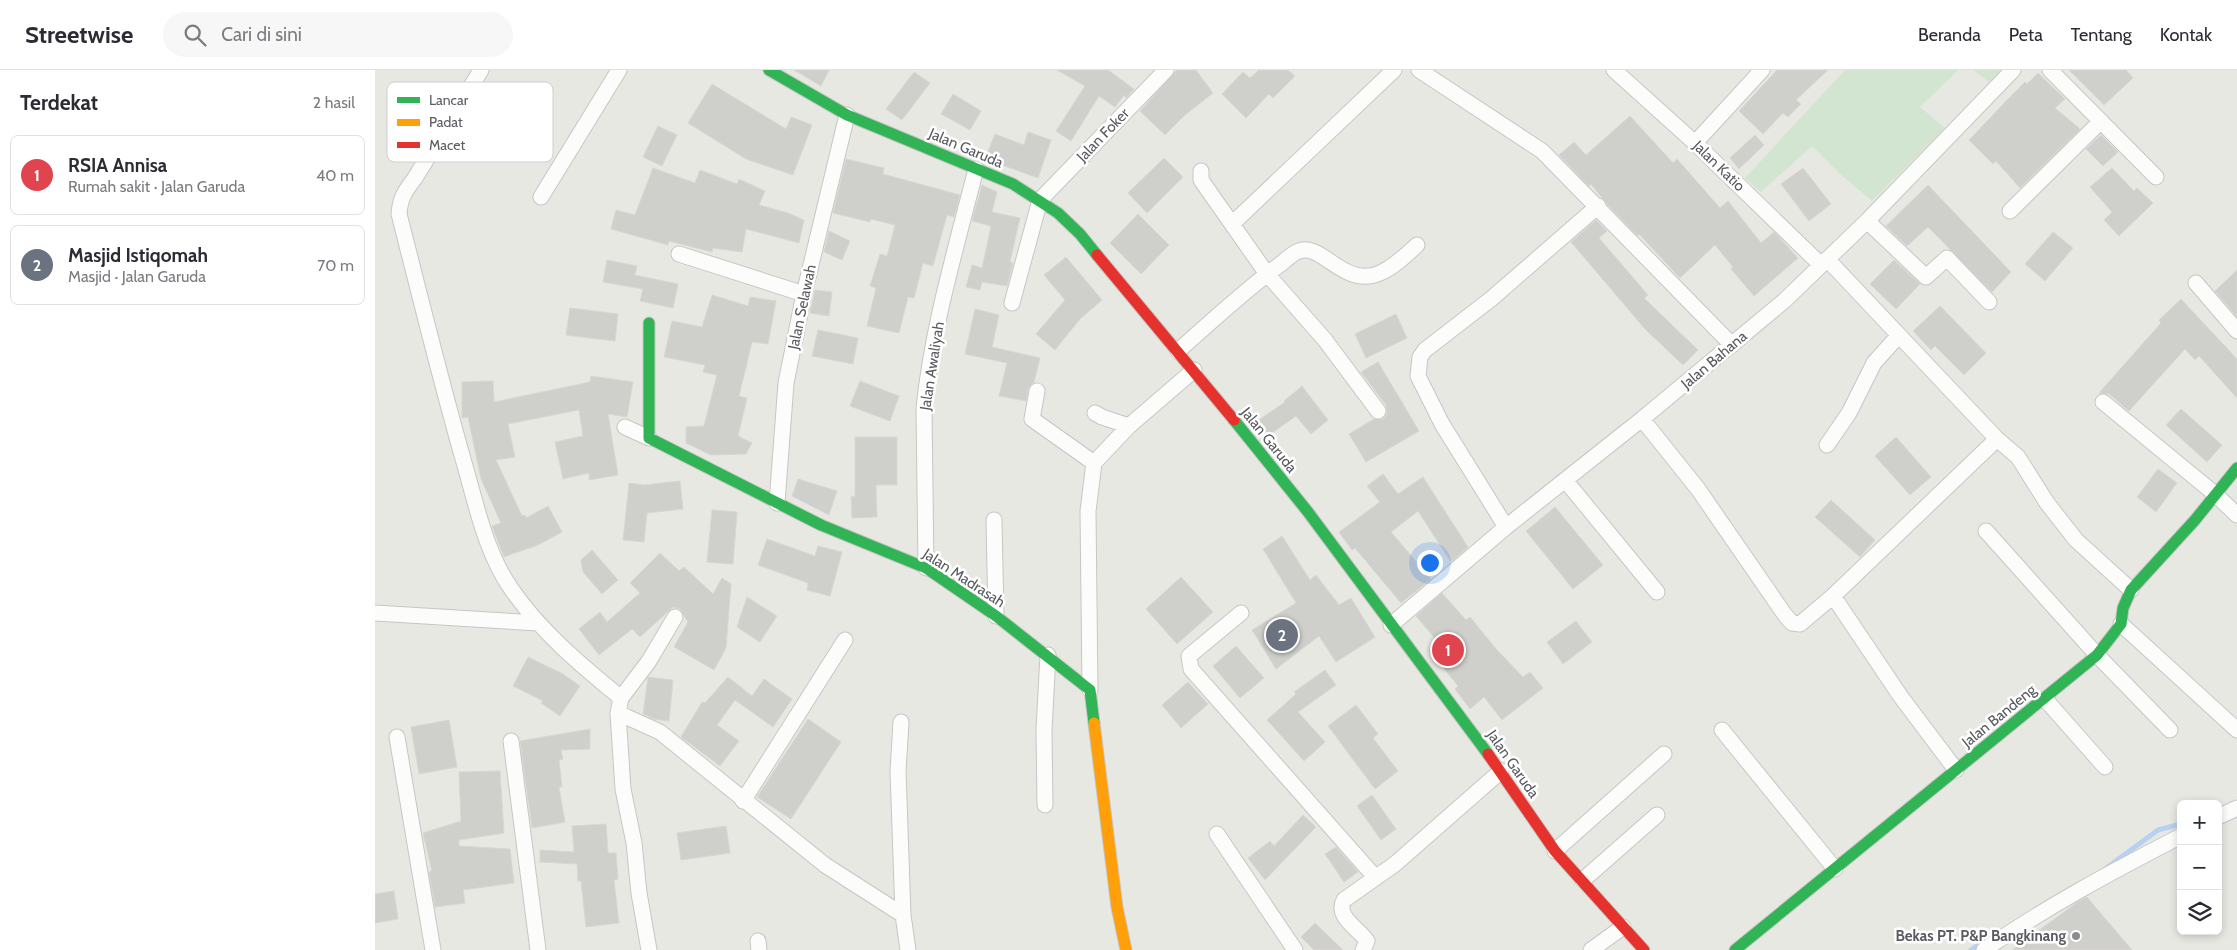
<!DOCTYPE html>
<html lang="id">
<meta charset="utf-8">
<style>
:root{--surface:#fff;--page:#f7f7f7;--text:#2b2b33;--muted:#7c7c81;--line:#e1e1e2;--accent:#8b8c8e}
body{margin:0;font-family:Cabin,sans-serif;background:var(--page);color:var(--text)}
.controls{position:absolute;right:15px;bottom:15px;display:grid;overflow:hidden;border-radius:8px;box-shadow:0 2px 8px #0003}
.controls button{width:45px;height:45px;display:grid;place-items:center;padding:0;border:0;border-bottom:1px solid var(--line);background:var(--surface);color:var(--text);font:25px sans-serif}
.you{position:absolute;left:1054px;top:492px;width:18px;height:18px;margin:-12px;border:4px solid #fff;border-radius:50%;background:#1a73e8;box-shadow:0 0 0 8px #1a73e833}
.badge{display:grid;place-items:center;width:32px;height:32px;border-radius:50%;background:var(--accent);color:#fff;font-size:16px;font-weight:700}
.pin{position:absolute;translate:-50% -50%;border:2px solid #fff;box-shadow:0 1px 5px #0006}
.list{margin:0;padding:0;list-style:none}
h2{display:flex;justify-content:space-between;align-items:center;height:65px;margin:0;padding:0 20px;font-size:21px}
h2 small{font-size:16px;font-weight:400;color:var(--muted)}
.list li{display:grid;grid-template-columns:32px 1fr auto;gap:15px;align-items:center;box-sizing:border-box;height:80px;margin:0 10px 10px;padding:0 10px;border:1px solid var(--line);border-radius:8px}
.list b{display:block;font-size:19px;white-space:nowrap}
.list p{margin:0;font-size:16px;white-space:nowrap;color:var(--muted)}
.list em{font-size:16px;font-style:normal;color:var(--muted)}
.icon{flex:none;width:28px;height:28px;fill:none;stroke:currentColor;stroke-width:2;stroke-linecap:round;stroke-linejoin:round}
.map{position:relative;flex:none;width:1862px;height:880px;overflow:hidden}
header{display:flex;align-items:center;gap:30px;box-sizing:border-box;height:70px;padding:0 25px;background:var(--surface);border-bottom:1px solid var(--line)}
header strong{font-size:24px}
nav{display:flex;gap:28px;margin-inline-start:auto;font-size:18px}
.search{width:350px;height:45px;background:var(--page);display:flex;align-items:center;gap:12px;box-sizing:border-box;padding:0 18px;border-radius:28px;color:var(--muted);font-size:19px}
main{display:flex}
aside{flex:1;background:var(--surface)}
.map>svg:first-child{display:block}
</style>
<header>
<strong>Streetwise</strong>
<div class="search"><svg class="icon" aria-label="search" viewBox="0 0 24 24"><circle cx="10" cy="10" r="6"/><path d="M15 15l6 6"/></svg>Cari di sini</div>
<nav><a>Beranda</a><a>Peta</a><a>Tentang</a><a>Kontak</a></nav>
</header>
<main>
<aside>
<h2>Terdekat<small>2 hasil</small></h2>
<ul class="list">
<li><span class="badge" style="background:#e0444e">1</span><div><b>RSIA Annisa</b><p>Rumah sakit · Jalan Garuda</p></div><em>40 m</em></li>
<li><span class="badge" style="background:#6b7280">2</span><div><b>Masjid Istiqomah</b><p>Masjid · Jalan Garuda</p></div><em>70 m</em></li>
</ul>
</aside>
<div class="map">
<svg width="1862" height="880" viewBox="0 0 1862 880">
<rect width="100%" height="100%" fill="#e8e8e3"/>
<!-- green -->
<path fill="#d1e5d1" d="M 1470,0 L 1583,0 L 1545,37 L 1570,58 L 1497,131 L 1464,103 L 1437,76 L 1386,122 L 1370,108 Z
M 1598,0 L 1626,0 L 1614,12 Z"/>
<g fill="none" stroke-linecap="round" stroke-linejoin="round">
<!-- stream -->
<path stroke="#b7d1f2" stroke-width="5" d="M 1730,799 L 1783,760 L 1806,754
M 1596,880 L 1609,871"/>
</g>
<!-- building -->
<path fill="#cfcfcc" stroke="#d8d7d2" d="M 419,0 L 454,0 L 446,16 Z
M 682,0 L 733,0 L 759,19 L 751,28 L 749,25 L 740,37 L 724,26 L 696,71 L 681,61 L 710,16 Z
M 802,0 L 821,0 L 838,23 L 810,45 L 790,65 L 765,41 Z
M 884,0 L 913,0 L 920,6 L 898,28 L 894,24 L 871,48 L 847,24 L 868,2 L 875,8 Z
M 1402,0 L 1453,0 L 1421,30 L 1426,34 L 1413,47 L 1408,43 L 1388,64 L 1364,41 Z
M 1694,0 L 1751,0 L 1758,8 L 1729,35 Z
M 539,2 L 555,13 L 527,50 L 511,39 Z
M 1663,3 L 1690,29 L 1680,38 L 1705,59 L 1645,118 L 1621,91 L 1618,94 L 1594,70 L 1633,29 L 1650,12 L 1652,14 Z
M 337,14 L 411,59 L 416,47 L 437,55 L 418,105 L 371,89 L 313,53 Z
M 578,24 L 606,41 L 595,60 L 566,44 Z
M 1255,46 L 1298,93 L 1302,89 L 1345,138 L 1353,131 L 1386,173 L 1399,162 L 1423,188 L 1379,226 L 1356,199 L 1358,197 L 1340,175 L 1305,208 L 1264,164 L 1263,166 L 1232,134 L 1216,114 L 1214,116 L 1184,85 L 1199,72 L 1211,85 Z
M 283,56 L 302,65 L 287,96 L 268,87 Z
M 653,62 L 676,70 L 663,108 L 610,89 L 620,64 L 649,75 Z
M 1380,65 L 1389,75 L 1364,99 L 1355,88 Z
M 1726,65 L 1743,82 L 1728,96 L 1711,79 Z
M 789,88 L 808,107 L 772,143 L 753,123 Z
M 471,89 L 509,98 L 508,104 L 585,125 L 579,147 L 572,145 L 558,196 L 548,193 L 539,228 L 533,227 L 524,263 L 492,256 L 501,218 L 495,216 L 505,184 L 512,186 L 520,155 L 496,149 L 495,152 L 458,143 Z
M 278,98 L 320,113 L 325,100 L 362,114 L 364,109 L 390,121 L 384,135 L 413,143 L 429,150 L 424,173 L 371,159 L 367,182 L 338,178 L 337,182 L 294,171 L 293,175 L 236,159 L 241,140 L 260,145 Z
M 1428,98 L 1456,134 L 1434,151 L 1406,114 Z
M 1737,98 L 1759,121 L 1762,118 L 1778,133 L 1744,166 L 1729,150 L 1737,142 L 1715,117 Z
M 607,115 L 622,122 L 617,142 L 645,148 L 635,192 L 638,193 L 632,216 L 607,212 L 605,220 L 591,217 L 597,195 L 607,198 L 616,156 L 597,151 Z
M 1553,115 L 1636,202 L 1617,222 L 1553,157 L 1532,176 L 1511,156 Z
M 763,144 L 794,175 L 766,204 L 735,173 Z
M 1221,150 L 1232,161 L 1224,168 L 1273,225 L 1269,228 L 1323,280 L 1308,295 L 1270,259 L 1196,172 Z
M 454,161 L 475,171 L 467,190 L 449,182 Z
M 1678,162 L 1698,178 L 1670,211 L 1650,194 Z
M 691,187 L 727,230 L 705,249 L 680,280 L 661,264 L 690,230 L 669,205 Z
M 232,190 L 262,196 L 260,205 L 303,214 L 298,238 L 265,231 L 268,219 L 228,212 Z
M 1519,190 L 1545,214 L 1521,239 L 1495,214 Z
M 1862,200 L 1862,247 L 1840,221 Z
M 440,220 L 457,222 L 454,246 L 435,243 Z
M 337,225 L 373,236 L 375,227 L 401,231 L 393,274 L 377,272 L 364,326 L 372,328 L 363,366 L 377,373 L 371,384 L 336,385 L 311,373 L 311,357 L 329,356 L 342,305 L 328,302 L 330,295 L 289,287 L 297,251 L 327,257 Z
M 1806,229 L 1862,289 L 1862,328 L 1824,286 L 1820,290 L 1810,279 L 1754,341 L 1734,324 L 1724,323 L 1786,253 L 1784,250 Z
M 1565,236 L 1611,283 L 1589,305 L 1560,276 L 1556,280 L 1538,261 Z
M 195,238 L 243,244 L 240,271 L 191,265 Z
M 600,239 L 624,245 L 617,277 L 665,288 L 659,312 L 653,319 L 651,331 L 624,326 L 632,293 L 590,284 Z
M 1021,244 L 1032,268 L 991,288 L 980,264 Z
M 443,260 L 483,268 L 478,294 L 437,286 Z
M 1003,292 L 1044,361 L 991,392 L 974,364 L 999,349 L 1008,349 L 1012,344 L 1011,335 L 986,302 Z
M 216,306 L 258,312 L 252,347 L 233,344 L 243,405 L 214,410 L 214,403 L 188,409 L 180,372 L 208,366 L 204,340 L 133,354 L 140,387 L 121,390 L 147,446 L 150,445 L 151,448 L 173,436 L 187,462 L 163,475 L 129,487 L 117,456 L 126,453 L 106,409 L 93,347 L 87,348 L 87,312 L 118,311 L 119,332 L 215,312 Z
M 485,311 L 524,326 L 515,351 L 475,336 Z
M 927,316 L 953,350 L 936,364 L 921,346 L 890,368 L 878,354 L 910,332 L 909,331 Z
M 1806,339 L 1847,375 L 1832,392 L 1791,355 Z
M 480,367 L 522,367 L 522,415 L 501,415 L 502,447 L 477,448 L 476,426 L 480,427 Z
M 1521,367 L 1556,407 L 1535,425 L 1500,386 Z
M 1783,399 L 1802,413 L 1781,442 L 1762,427 Z
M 1008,404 L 1023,424 L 1048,407 L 1093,477 L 1076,492 L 1043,441 L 1016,462 L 1056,509 L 1026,533 L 980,478 L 977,480 L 964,462 L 1005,432 L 992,416 Z
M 423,409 L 462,421 L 454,445 L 417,426 Z
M 305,411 L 308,439 L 272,443 L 269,472 L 248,470 L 254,413 L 269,415 Z
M 1456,430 L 1500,470 L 1485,487 L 1440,447 Z
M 1180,437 L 1228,495 L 1198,519 L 1151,461 Z
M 337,440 L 362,442 L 358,494 L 332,492 Z
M 907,466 L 935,510 L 941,505 L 964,535 L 976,528 L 1000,567 L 961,592 L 944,566 L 901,599 L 877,560 L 921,533 L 888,479 Z
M 392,469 L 440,486 L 443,476 L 467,482 L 455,526 L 432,520 L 433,513 L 383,495 Z
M 217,480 L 243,510 L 227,524 L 208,502 L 206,490 Z
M 285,483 L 304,501 L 309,497 L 338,524 L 347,508 L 356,514 L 351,578 L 339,600 L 299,577 L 313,552 L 305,539 L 298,537 L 265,567 L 257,559 L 224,585 L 204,559 L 225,542 L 232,552 L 265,523 L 255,513 Z
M 806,507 L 838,542 L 802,574 L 771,539 Z
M 1067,523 L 1091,550 L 1095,547 L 1122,580 L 1148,607 L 1155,602 L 1168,618 L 1127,650 L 1109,627 L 1095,639 L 1080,619 L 1083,616 L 1054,580 L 1063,572 L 1041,546 Z
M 372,527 L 402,546 L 385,572 L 362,557 Z
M 1201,551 L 1217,572 L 1188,594 L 1172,572 Z
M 861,576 L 889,608 L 865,628 L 838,596 Z
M 153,587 L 188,604 L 205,616 L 185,646 L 166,633 L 168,631 L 138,616 Z
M 950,600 L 961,615 L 923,642 L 950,672 L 929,691 L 892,650 L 921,624 L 919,622 Z
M 273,607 L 298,610 L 294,651 L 279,649 L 268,644 Z
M 353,607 L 377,626 L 389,609 L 417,629 L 398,657 L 360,630 L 342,655 L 364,671 L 345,696 L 306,667 L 327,632 L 330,633 Z
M 813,612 L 833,634 L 806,658 L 787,635 Z
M 981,635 L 1003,664 L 998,668 L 1023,701 L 1000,719 L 953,656 Z
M 433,649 L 466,672 L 416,749 L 382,727 Z
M 74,650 L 82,697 L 44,704 L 36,657 Z
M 215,659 L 215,679 L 186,680 L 188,689 L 184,690 L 187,717 L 184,717 L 190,752 L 157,758 L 145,671 Z
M 125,701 L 129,763 L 84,770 L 84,776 L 135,779 L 139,813 L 88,820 L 90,833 L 60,837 L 54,802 L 57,801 L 48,763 L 86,751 L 84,702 Z
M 997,725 L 1021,759 L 1006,770 L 982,736 Z
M 928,745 L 941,757 L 890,810 L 873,788 L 895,771 L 899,776 Z
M 231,754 L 233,783 L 241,783 L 243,809 L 239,810 L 244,853 L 211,857 L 206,811 L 203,811 L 202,794 L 165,792 L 165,780 L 199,782 L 197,756 Z
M 351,756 L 355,783 L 306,790 L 302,763 Z
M 961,777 L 983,802 L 969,812 L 950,784 Z
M 19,821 L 23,849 L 0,853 L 0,824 Z
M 1712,827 L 1757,880 L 1637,880 L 1704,831 Z
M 940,853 L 968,880 L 939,880 L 926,867 Z"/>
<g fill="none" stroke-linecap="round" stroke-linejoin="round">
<defs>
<path id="street" d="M 106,0 L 40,108 C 30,121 25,128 24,144 C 45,226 65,308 88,389 C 101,433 110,482 137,520 C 166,562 207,596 246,628
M 1044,0 L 1167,81 L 1357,275
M 1239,0 L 1320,73 L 1446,195
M 1675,0 L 1781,107
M 1320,73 L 1387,0
M 826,101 L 826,110 L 892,204 L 950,270 L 1003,341
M 166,127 L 244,0
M 1635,141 L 1726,51
M 1492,151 L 1551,207 L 1572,188 L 1614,232
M 857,154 L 1019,0
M 304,184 L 429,224
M 1452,189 L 1622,369 L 1643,387 L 1672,433 L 1701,470 L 1756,520
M 1821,213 L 1862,261
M 637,233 L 665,130 L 791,0
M 803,281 C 836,252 868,222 903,196 C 909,192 917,183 924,181 C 947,172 969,219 1005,203 C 1019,197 1031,185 1042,175
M 662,321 L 657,349 L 719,393
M 1728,332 L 1840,424 L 1862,445
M 720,343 L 727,347 L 754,356
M 1267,349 L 1323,419 L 1410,545 L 1417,553 L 1425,554 L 1458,526 L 1622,369
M 250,357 L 274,368
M 1452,375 L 1474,343 L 1499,293 L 1524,265
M 1190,410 L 1282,522
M 402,433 L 411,313 L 429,224 L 472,45
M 619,450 L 621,546
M 1131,457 L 1067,354 L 1043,306 L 1045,287 L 1050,280 L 1116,229 L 1223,136
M 1611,461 L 1722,585 L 1795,660
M 551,498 L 549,338 C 557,258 581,178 601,99
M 1458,526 L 1526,627 L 1581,700
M 0,543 L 163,553
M 866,543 L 814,586 L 816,599 L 1000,807
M 1746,554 L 1862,660
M 1016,555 L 1131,457 L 1267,349 L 1409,231 L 1492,151 L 1638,0
M 715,620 L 713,441 L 719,393 L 754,356 L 819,300
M 1670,629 L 1730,697
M 243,643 L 285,662 L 450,795 L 528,845
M 526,652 L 523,701 L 528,845 L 533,880
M 1347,660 L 1460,799
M 22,667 L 58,880
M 136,671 L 163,880
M 368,731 L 470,570
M 670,735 L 669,660 L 673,585
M 1843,747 L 1862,738
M 842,764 L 920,880
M 1180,781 L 1289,684
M 1208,810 L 1282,745
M 383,871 L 384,880
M 274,880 L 264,823 L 259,773 L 248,719 L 243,643 L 246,628 L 274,591 L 300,547
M 988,880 L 992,871 C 983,858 960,847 969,830 L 1020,794 L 1126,701
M 1216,880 L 1248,857
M 1609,880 C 1671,837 1738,801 1806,766"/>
<path id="fast" d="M 394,0 L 472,45 L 638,114 L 683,143 L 705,164 L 722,185
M 274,253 L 274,368 L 446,455 L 551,498 L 621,546 L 715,620 L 719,653
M 859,350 L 933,442 L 1113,684
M 1360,880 L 1722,585 L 1746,554 L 1748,538 L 1756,520 L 1820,450 L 1862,398"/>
<path id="slow" d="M 719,653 L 742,837 L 751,880"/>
<path id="jam" d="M 722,185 L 859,350
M 1113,684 L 1180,781 L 1269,880"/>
</defs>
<!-- street casing -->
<use href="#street" stroke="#c6c6c5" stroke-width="17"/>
<!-- fast casing -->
<use href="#fast" stroke="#c5c5c4" stroke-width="13"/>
<!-- slow casing -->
<use href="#slow" stroke="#c5c5c4" stroke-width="13"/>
<!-- jam casing -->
<use href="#jam" stroke="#c5c5c4" stroke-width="13"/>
<!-- street -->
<use href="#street" stroke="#fcfcfb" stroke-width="15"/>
<!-- fast -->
<use href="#fast" stroke="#30b455" stroke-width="11"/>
<!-- slow -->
<use href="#slow" stroke="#ff9f0a" stroke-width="11"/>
<!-- jam -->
<use href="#jam" stroke="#e5322d" stroke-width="11"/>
</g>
<!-- markers -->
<circle fill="#8b8c8e" stroke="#fff" stroke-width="2" cx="1701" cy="866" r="5"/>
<g text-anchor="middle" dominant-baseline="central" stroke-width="5" stroke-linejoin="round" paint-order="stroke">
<!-- street labels -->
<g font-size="15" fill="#595b60" stroke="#fff">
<text transform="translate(728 65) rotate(-46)">Jalan Foker</text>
<text transform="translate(591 78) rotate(23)">Jalan Garuda</text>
<text transform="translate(1344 96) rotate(44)">Jalan Katio</text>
<text transform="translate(427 237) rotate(-78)">Jalan Selawah</text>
<text transform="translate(1339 290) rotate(-40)">Jalan Bahana</text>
<text transform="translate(557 296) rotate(-81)">Jalan Awaliyah</text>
<text transform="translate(894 370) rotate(51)">Jalan Garuda</text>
<text transform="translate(589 508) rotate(33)">Jalan Madrasah</text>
<text transform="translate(1624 646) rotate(-39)">Jalan Bandeng</text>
<text transform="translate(1138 694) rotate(55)">Jalan Garuda</text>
</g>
<!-- poi labels -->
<g font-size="15" font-weight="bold" fill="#595b60" stroke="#fff" text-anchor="end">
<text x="1691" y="866">Bekas PT. P&amp;P Bangkinang</text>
</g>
</g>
<!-- legend -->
<rect x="12" y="12" width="166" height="80" rx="8" fill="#fff" stroke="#cdcecf" stroke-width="1"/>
<rect x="22" y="27" width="23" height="6" fill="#30b455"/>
<rect x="22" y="49" width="23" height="7" fill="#ff9f0a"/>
<rect x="22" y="72" width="23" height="6" fill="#e5322d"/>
<g font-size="14" fill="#595b60">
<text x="54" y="35">Lancar</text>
<text x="54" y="57">Padat</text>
<text x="54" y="80">Macet</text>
</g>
</svg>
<div class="controls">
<button>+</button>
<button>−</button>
<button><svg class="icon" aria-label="layers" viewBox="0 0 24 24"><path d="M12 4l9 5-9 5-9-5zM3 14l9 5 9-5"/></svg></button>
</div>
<div class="you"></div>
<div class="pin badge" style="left:1073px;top:580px;background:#e0444e">1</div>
<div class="pin badge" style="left:907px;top:565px;background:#6b7280">2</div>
</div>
</main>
